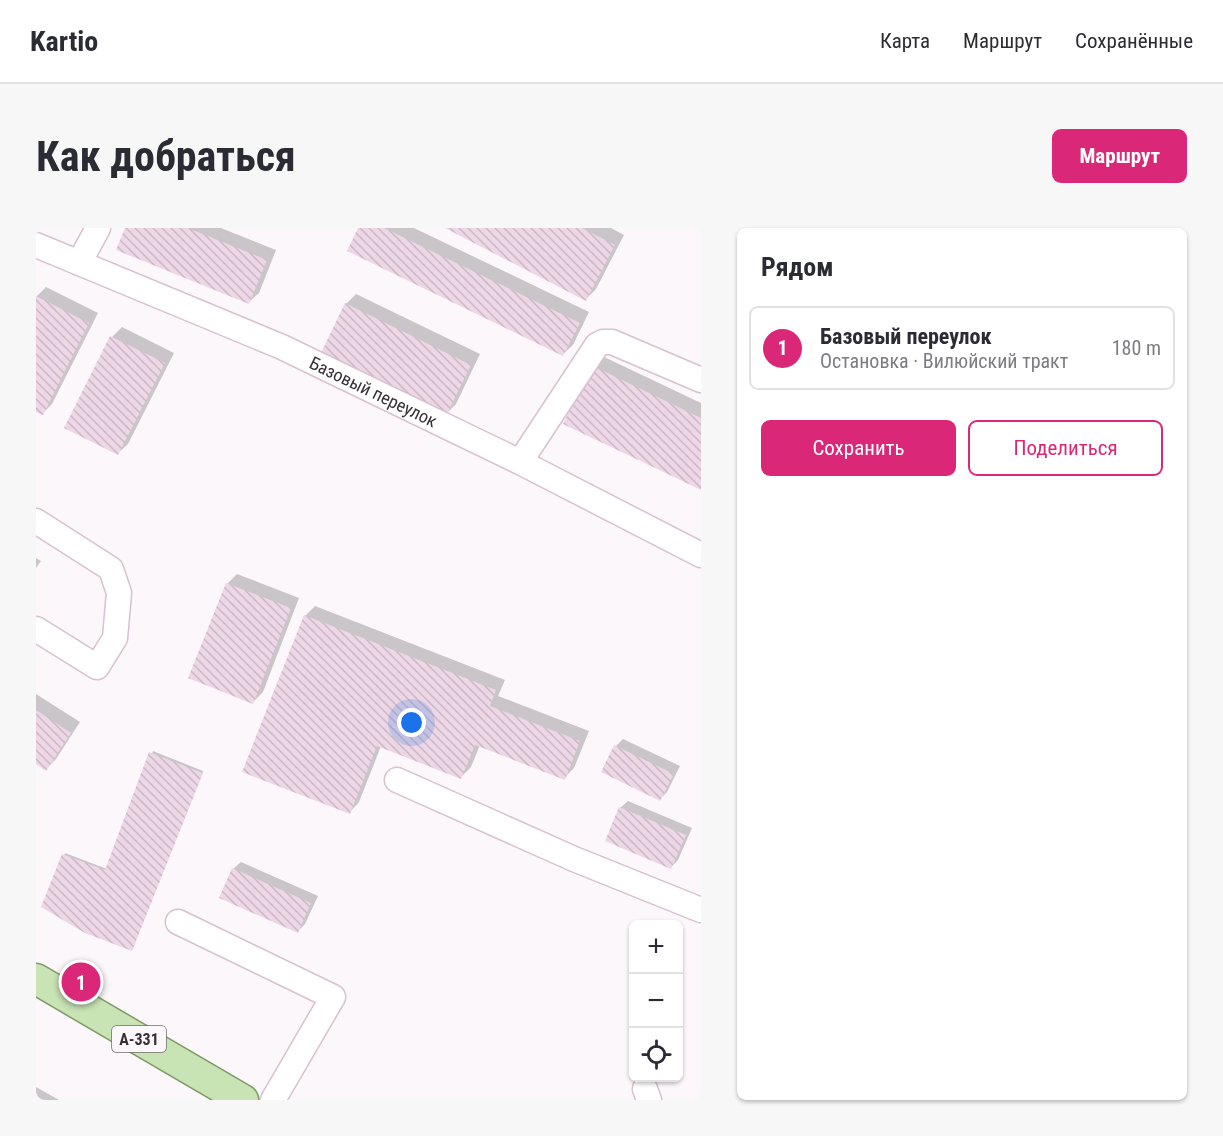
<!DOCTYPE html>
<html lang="ru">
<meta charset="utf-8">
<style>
:root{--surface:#fff;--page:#f7f7f7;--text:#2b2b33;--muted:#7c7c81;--line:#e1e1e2;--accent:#db2777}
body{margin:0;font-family:"Roboto Condensed",sans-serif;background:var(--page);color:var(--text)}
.controls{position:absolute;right:18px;bottom:18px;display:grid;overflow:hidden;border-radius:9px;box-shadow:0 2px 4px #0004}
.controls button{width:54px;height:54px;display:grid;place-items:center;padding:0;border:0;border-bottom:2px solid var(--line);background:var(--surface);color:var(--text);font:30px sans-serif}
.you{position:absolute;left:376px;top:495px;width:21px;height:21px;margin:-15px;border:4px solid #fff;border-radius:50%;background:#1a73e8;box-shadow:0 0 0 9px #1a73e833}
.badge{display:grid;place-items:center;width:39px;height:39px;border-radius:50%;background:var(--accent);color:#fff;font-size:20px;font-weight:700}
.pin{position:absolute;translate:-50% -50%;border:3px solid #fff;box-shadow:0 2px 6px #0006}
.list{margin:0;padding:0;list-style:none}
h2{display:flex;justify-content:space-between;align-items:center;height:78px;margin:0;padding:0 24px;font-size:26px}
h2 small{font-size:20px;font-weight:400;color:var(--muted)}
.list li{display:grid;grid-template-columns:39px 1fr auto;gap:18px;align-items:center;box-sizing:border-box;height:84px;margin:0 12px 12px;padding:0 12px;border:2px solid var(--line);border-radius:9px}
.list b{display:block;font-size:22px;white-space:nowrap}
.list p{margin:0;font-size:20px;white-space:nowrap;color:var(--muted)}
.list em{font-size:20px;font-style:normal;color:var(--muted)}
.actions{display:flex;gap:12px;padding:18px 24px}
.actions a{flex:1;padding:14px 0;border:2px solid var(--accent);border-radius:9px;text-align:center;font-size:21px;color:var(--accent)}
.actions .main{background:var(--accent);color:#fff}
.icon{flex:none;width:33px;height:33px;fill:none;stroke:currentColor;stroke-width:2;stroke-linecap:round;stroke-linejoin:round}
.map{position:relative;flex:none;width:665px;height:872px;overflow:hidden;border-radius:9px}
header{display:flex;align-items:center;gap:36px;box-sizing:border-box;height:84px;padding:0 30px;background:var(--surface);border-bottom:2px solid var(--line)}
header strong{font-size:28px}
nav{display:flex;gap:33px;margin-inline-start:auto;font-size:21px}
.intro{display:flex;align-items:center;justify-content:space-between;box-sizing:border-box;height:144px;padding:0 36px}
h1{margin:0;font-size:42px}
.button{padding:15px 27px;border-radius:9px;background:var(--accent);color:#fff;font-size:21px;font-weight:700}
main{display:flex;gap:36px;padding:0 36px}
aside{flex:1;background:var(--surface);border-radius:9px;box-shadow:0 2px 4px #0004}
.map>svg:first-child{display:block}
</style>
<header>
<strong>Kartio</strong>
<nav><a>Карта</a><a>Маршрут</a><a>Сохранённые</a></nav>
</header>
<div class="intro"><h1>Как добраться</h1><a class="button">Маршрут</a></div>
<main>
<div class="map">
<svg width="665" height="872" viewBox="0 0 665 872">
<defs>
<pattern id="building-back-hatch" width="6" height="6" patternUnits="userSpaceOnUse" patternTransform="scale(1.5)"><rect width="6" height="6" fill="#edd6e5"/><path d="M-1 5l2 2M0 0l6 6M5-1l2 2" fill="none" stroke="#ccb8c5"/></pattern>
</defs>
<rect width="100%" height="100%" fill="#fcf7fa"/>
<!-- shadow -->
<path fill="#0003" d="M 90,0 L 185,0 L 240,22 L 223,65 L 213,74 Z
M 324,0 L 378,0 L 553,84 L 537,117 L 527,126 Z
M 412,0 L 575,0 L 588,7 L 560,61 L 550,71 Z
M 10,59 L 62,85 L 16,176 L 6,186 L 0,182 L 0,69 Z
M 320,66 L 444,126 L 420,176 L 410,186 L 310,76 Z
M 86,99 L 138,125 L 92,216 L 82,225 L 30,199 L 76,109 Z
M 566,128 L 665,175 L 665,260 L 529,195 Z
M 0,330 L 5,333 L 0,340 Z
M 201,346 L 263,370 L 227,464 L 217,474 L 191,356 Z
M 279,378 L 469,452 L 462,468 L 553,503 L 538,540 L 528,550 L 444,517 L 435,539 L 425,549 L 345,518 L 323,574 L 314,584 L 269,388 Z
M 0,466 L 44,494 L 20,531 L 10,541 L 0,534 Z
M 587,511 L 644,538 L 631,564 L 624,571 L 580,518 Z
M 117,523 L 167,543 L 96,722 L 7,678 L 29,625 L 71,641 Z
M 592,573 L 656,600 L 642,632 L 635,639 L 584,580 Z
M 205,634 L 282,668 L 269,696 L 262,703 L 197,641 Z
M 0,859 L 23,872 L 0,872 Z"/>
<!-- building -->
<path fill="url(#building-back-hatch)" d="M 89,0 L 152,0 L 231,32 L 213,76 L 80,22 Z
M 322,0 L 348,0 L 544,95 L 527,128 L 311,23 Z
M 409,0 L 546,0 L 579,17 L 550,73 Z
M 0,68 L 53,95 L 7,187 L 0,184 Z
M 309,75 L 435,137 L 410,188 L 284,127 Z
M 74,108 L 129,135 L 82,227 L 28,200 Z
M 555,137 L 665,190 L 665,262 L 527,196 Z
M 190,355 L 255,380 L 217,476 L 152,450 Z
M 268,387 L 460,462 L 454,478 L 544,513 L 529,552 L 439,517 L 425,551 L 341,518 L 314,586 L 206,544 Z
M 0,482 L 35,505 L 10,543 L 0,536 Z
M 578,517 L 638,546 L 624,573 L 565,544 Z
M 113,524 L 167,545 L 96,723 L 49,705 L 5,679 L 26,626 L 69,642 Z
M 583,579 L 650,607 L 635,641 L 569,613 Z
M 196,640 L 275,675 L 262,705 L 183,670 Z"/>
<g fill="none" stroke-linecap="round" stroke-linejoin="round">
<defs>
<g id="minor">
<path id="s1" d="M 0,17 L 246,119 L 484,234 L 665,327"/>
<path d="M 43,35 L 62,0"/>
<path d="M 484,234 L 561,117 L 567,114 L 576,114 L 665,152"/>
<path d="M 0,293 L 75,341 L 83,365 L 79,410 L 61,439 L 0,401"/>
<path d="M 361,552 L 538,631 L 665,682"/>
<path d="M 142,694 L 297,769 L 237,872"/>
<path d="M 609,861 L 613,872"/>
</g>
<path id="major" d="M 0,751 L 207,872"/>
</defs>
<!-- minor casing -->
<use href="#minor" stroke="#d8c1d0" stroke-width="27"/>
<!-- major casing -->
<use href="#major" stroke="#7f9967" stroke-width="33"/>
<!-- minor -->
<use href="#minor" stroke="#fff" stroke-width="24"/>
<!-- major -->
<use href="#major" stroke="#c8e3b4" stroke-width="30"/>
</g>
<g text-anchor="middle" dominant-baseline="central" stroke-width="4.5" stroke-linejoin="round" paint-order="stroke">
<!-- shield labels -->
<rect fill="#fcf7fa" stroke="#746c71" stroke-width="1.5" x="76" y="798" width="54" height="26" rx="4.5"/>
<g font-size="16" font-weight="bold" fill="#393036">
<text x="103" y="811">А-331</text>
</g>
<!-- street labels -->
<g font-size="18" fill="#393036" stroke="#fcf7fa">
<text stroke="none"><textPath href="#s1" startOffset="368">Базовый переулок</textPath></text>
</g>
</g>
</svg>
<div class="controls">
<button>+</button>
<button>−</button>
<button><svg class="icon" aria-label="locate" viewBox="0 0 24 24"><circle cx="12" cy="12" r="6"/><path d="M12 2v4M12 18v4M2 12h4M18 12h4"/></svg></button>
</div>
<div class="you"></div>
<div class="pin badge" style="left:45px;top:754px">1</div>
</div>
<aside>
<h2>Рядом<small></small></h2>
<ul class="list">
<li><span class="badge">1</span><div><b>Базовый переулок</b><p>Остановка · Вилюйский тракт</p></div><em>180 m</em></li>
</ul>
<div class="actions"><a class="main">Сохранить</a><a>Поделиться</a></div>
</aside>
</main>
